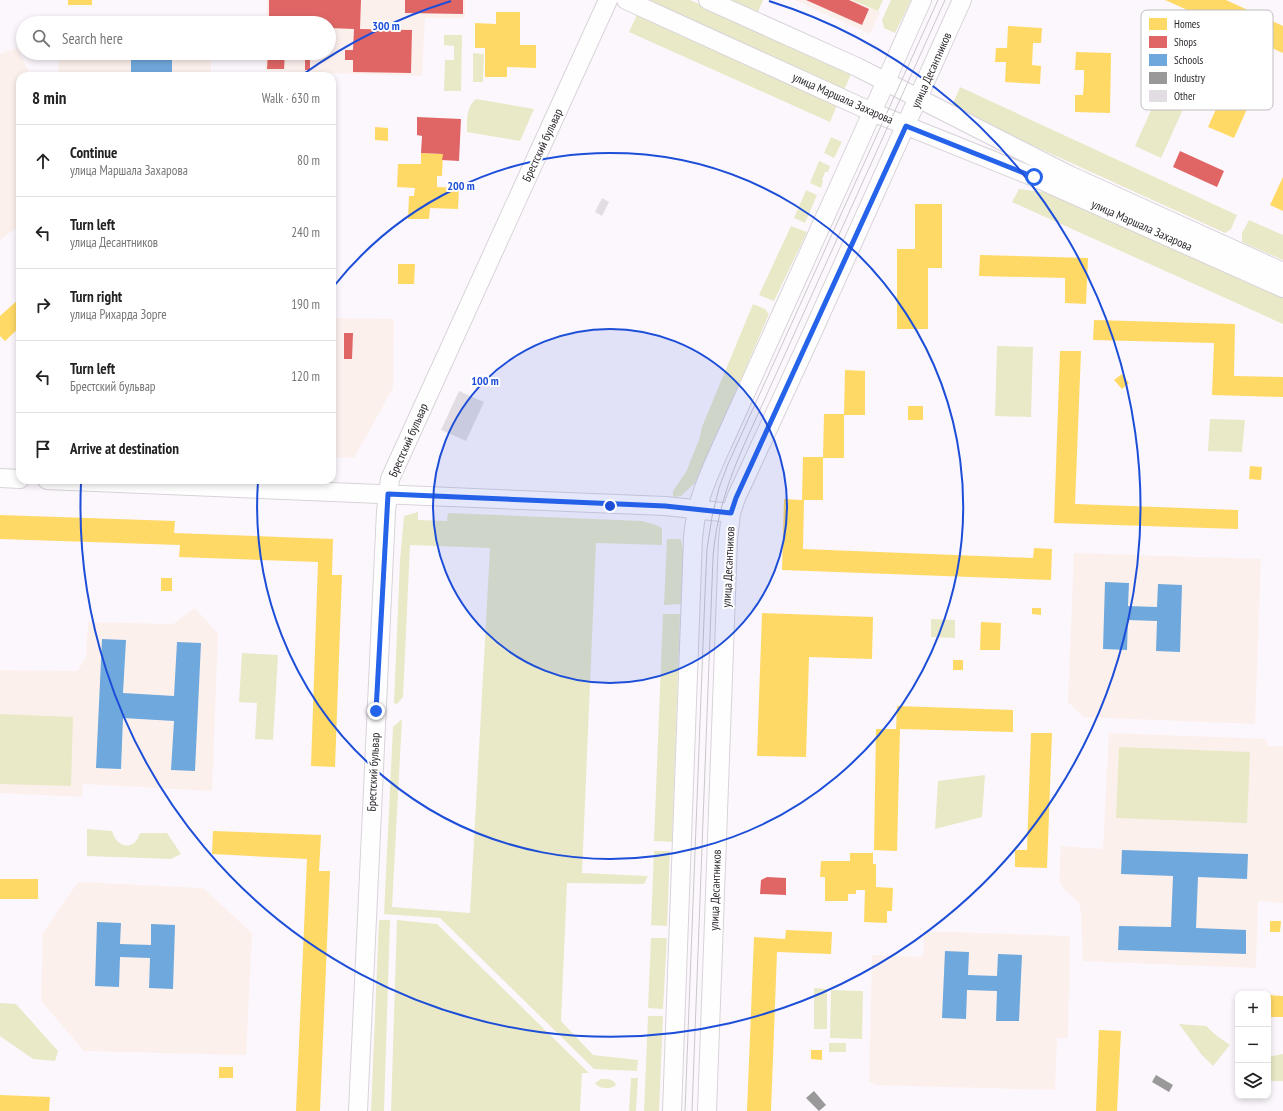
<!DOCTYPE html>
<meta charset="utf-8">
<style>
:root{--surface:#fff;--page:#f6f6f6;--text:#222;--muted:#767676;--line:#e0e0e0}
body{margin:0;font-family:"PT Sans Narrow",sans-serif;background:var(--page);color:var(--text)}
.controls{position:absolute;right:12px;bottom:12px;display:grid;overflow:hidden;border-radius:8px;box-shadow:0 2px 6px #0003}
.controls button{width:36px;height:36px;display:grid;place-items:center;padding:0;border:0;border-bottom:1px solid var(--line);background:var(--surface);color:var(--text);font:20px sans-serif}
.stop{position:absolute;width:12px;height:12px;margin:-9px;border:3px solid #2563eb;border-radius:50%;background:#fff}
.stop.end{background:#2563eb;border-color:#fff;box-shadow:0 1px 4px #0008}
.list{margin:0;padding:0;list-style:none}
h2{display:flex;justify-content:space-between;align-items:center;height:52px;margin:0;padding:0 16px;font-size:17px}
h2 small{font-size:13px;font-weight:400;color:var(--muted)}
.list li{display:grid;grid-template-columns:26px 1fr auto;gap:12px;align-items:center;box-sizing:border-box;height:72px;padding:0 16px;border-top:1px solid var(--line)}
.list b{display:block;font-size:15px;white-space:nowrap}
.list p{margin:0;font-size:13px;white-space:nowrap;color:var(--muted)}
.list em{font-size:13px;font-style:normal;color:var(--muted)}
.icon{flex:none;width:22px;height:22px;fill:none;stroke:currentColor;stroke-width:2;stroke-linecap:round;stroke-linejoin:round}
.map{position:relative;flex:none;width:1283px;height:1111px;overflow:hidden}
.search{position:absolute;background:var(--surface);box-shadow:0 2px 6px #0003;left:16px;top:16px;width:320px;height:44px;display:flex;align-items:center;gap:10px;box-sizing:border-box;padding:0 14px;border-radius:22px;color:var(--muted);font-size:15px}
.panel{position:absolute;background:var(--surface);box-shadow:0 2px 6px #0003;left:16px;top:72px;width:320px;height:412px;border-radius:12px}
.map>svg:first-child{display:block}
</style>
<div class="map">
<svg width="1283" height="1111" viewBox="0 0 1283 1111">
<rect width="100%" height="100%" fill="#fcf7fd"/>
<!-- commercial -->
<path fill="#fcf0ed" d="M 267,0 L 465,0 L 465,18 L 425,18 L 422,76 L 265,71 L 266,53 L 329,53 L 329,23 L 266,23 Z
M 794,0 L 852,0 L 880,12 L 870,34 Z
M 332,318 L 394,319 L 393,388 L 354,458 L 332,457 Z"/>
<!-- education -->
<path fill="#fcf0ec" d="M 17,48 L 31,76 L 20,76 L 20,225 L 0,240 L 0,54 Z
M 60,53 L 211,53 L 211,76 L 58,76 Z
M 1074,553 L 1261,559 L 1255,724 L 1083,717 L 1068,702 Z
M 195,608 L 218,634 L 212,791 L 83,784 L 82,797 L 0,793 L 0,670 L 77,671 L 86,658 L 88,622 L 173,624 Z
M 1109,733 L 1267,739 L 1267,746 L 1283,746 L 1283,903 L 1258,901 L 1256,968 L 1083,961 L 1081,912 L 1079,903 L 1064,889 L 1059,881 L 1061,846 L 1103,849 Z
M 78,882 L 203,888 L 252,933 L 246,1055 L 84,1051 L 41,1001 L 43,933 Z
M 924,931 L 1070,936 L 1068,1038 L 1057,1038 L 1055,1090 L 875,1085 L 869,1081 L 872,955 L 923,957 Z"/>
<!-- green -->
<path fill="#e9e9c8" d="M 644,0 L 690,0 L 852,72 L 844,90 Z
M 730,0 L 763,0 L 758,12 Z
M 852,0 L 883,0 L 878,11 Z
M 891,0 L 911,0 L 895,33 L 884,28 L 882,20 Z
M 637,15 L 837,105 L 830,122 L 629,32 Z
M 444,35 L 462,35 L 461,91 L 444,91 L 445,60 L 454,60 L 454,46 L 444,45 Z
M 473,53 L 484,54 L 483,82 L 473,82 Z
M 1176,55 L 1202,67 L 1161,158 L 1135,146 Z
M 960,87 L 1237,215 L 1231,229 L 1225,233 L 951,108 Z
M 476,99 L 534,109 L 520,141 L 467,132 C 467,120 466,107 476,99 Z
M 831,137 L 842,142 L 834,158 L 824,153 Z
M 819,161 L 830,166 L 828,172 L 825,172 L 822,180 L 823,181 L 821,188 L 810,183 Z
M 1019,189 L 1057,194 L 1283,297 L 1283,324 L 1012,202 Z
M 806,190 L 817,195 L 805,223 L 794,218 Z
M 1249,220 L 1283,235 L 1283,260 L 1242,242 L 1242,233 Z
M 791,226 L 807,232 L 774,301 L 759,295 Z
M 753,304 L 765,309 L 769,314 L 717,435 L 695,483 L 681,496 L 673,497 L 673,491 L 686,472 L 699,440 L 702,427 Z
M 997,346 L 1033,347 L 1031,417 L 995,416 Z
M 1210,419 L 1245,420 L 1242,452 L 1208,451 Z
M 418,512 L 418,520 L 447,521 L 448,513 L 642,521 L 653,524 L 662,528 L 662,545 L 596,543 L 582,873 L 648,876 L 644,884 L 567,883 L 561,1021 L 593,1055 L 638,1060 L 637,1071 L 594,1069 L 440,918 L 384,914 L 393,727 L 402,719 L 392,907 L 470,913 L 490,548 L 410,545 L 403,697 L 397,704 L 394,703 L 400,560 L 404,516 Z
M 667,539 L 681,539 L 683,551 L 681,604 L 664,605 Z
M 663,614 L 680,614 L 672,842 L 654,841 Z
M 931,619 L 955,620 L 955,638 L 931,637 Z
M 242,653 L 278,655 L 273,740 L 255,739 L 257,703 L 239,702 Z
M 0,714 L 73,717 L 71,786 L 0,784 Z
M 1119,747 L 1250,752 L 1247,823 L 1116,818 Z
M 985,775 L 982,817 L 935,829 L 938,781 Z
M 87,829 L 112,831 C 117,848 134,852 140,833 L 167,833 L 181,854 L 171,859 L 87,856 Z
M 654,851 L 670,851 L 667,926 L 651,925 Z
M 379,920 L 390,920 L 384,1111 L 371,1111 Z
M 397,920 L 437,924 L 589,1073 L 582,1073 L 580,1111 L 391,1111 Z
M 651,938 L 667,938 L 663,1009 L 648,1008 Z
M 814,988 L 827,989 L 827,1029 L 814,1029 Z
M 831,990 L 863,991 L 862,1039 L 830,1038 Z
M 0,1003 L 16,1004 L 58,1051 L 55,1061 L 33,1059 L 0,1036 Z
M 648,1016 L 663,1016 L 659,1111 L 644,1111 Z
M 1179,1024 L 1206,1026 L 1217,1036 L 1230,1045 L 1213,1066 L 1201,1054 Z
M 829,1043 L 846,1043 L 846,1052 L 829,1052 Z
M 1283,1054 L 1283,1081 L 1268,1081 L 1268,1057 Z
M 631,1078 L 638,1078 L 636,1111 L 629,1111 Z
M 601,1079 C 607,1079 613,1078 616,1085 C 610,1090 599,1089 595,1083 Z"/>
<!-- homes -->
<path fill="#ffd966" d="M 68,0 L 92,0 L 92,5 L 68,5 Z
M 1165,0 L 1226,0 L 1283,26 L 1283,53 Z
M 496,12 L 520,12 L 520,45 L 536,45 L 536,68 L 507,67 L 507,77 L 485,77 L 485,48 L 475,48 L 475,23 L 496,24 Z
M 1008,26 L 1042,28 L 1041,43 L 1033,43 L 1032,65 L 1041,66 L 1040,84 L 1005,82 L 1006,62 L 995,62 L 996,48 L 1007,48 Z
M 1076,52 L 1111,53 L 1110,113 L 1075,112 L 1075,95 L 1083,95 L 1084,82 L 1084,70 L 1075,70 Z
M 1221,98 L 1247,109 L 1234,138 L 1208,127 Z
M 375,127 L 388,128 L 388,141 L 375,140 Z
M 421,153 L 443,154 L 442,176 L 437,176 L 437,187 L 459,188 L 458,209 L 430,208 L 429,219 L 408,219 L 409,196 L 414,196 L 415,188 L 397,187 L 398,164 L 421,164 Z
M 1283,177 L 1283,211 L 1270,205 Z
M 915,204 L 942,204 L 942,268 L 928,268 L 928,329 L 897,329 L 897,249 L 915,249 Z
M 980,255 L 1088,258 L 1086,304 L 1065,303 L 1065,278 L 979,276 Z
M 398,264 L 415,264 L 414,284 L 398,284 Z
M 20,298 L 20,327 L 5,341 L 0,336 L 0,316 Z
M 1094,320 L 1235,324 L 1234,376 L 1283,377 L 1283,397 L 1212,395 L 1214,343 L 1093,340 Z
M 1060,351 L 1081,351 L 1075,504 L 1238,510 L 1238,529 L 1054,523 Z
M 845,370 L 865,371 L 865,415 L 844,415 L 844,458 L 823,458 L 823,500 L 804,500 L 803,549 L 1033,558 L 1034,548 L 1052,549 L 1051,580 L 782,570 L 784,499 L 802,500 L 803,457 L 823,457 L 824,414 L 844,414 Z
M 1122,374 L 1129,383 L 1122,389 L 1114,380 Z
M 908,406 L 923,406 L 923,420 L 908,420 Z
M 1250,466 L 1262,467 L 1261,480 L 1249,479 Z
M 0,515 L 175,521 L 174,533 L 333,539 L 332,575 L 342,575 L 335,767 L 311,766 L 318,562 L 179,557 L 180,545 L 0,539 Z
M 161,578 L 172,578 L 172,591 L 161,591 Z
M 1032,608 L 1041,608 L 1041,615 L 1032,614 Z
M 762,613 L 873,617 L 872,659 L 809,657 L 806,757 L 757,756 Z
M 981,622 L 1001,623 L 1000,650 L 980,650 Z
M 953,660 L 963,660 L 963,670 L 953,670 Z
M 897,706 L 1013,710 L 1013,732 L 900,729 L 897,851 L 874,850 L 876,729 L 896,729 Z
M 1031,733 L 1052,733 L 1047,868 L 1015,867 L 1015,850 L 1027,850 Z
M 213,831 L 321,835 L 319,871 L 330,871 L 320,1111 L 296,1111 L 307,859 L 212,854 Z
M 850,853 L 873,853 L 873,864 L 876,864 L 876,887 L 893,888 L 892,911 L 887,911 L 887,923 L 864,922 L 865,890 L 856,890 L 856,894 L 848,894 L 848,901 L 825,901 L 825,877 L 820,877 L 821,861 L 850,861 Z
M 0,879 L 38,879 L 38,899 L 0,899 Z
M 1270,921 L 1281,921 L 1280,932 L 1270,932 Z
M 786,930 L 832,932 L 831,954 L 777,952 L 771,1111 L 747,1111 L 754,937 L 785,939 Z
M 1268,995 L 1283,996 L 1283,1017 L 1268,1017 Z
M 1099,1030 L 1121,1031 L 1117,1111 L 1096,1111 Z
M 811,1050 L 822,1050 L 822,1060 L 811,1059 Z
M 219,1067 L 233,1067 L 233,1078 L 219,1078 Z
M 0,1095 L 50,1097 L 49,1111 L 0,1111 Z"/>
<!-- shops -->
<path fill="#e06666" d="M 269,0 L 361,0 L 360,29 L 412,30 L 411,73 L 353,72 L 353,60 L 345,60 L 345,50 L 353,50 L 354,29 L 329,28 L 329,23 L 269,23 Z
M 405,0 L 463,0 L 463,14 L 405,13 Z
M 806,0 L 849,0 L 869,9 L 862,25 Z
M 268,53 L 285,53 L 284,69 L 267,69 Z
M 305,53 L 310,53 L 310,70 L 305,70 Z
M 417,117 L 461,119 L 459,161 L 442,160 L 443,154 L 421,153 L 422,136 L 417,135 Z
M 1180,151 L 1224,171 L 1217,187 L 1173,167 Z
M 344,333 L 353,333 L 352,359 L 344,359 Z
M 332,411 L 335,411 L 334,433 L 332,433 Z
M 767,877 L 786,878 L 786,895 L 760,894 L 761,880 Z"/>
<!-- schools -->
<path fill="#6fa8dc" d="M 131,53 L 172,53 L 172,76 L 131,76 Z
M 1105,582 L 1129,583 L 1128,606 L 1157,607 L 1158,584 L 1182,585 L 1180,652 L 1156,651 L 1157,621 L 1128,620 L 1127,650 L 1103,649 Z
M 102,639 L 126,640 L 123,693 L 174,696 L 177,642 L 201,643 L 195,771 L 171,770 L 174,721 L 123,718 L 121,769 L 96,768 Z
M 1122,850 L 1248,854 L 1247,879 L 1198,877 L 1196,928 L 1246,930 L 1246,954 L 1118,950 L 1119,926 L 1171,927 L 1173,876 L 1121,874 Z
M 97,922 L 121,923 L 120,944 L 151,945 L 151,924 L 175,925 L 173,989 L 149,988 L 150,958 L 120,957 L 119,987 L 95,986 Z
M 945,951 L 969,952 L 968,975 L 997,976 L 998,954 L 1022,955 L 1019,1021 L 996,1021 L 997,991 L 967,990 L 966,1019 L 942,1018 Z"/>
<!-- industry -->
<path fill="#999" d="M 1156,1075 L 1173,1085 L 1169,1092 L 1152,1082 Z
M 814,1091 L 826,1105 L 819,1111 L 806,1098 Z"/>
<!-- building -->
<path fill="#e1dde2" d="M 602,198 L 609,202 L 602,216 L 595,212 Z
M 459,391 L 484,402 L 466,441 L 441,430 Z"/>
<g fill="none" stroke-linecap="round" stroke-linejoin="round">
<defs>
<path id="minor" d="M 626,0 L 872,112 L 1034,177 L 1283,288
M 708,0 L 857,67 L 1069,175 L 1283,272
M 0,478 L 20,479
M 47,480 L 665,506 L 731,513
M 358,1111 L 386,511 L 390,479 L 608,0
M 672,1111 L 693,538 C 696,501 708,476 723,443 L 858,144 L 922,0
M 707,1111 L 728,540 L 731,513 L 736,498 L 813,331 L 962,0"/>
</defs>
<!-- minor casing -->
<use href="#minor" stroke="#d8d3d9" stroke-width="20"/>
<!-- minor -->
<use href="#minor" stroke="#fffeff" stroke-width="18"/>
<!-- tram -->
<path stroke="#cac8ca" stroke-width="1" d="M 685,1111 L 705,593 L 707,549 L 712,517 L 719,488 L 728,464 L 938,0
M 692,1111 L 713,557 C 716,517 728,481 744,445 L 945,0"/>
</g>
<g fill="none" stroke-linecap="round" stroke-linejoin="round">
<!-- route -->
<path stroke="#2563eb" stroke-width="5" d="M 376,711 L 388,494 L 665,506 L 731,513 L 736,498 L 906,126 L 1034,177"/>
</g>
<!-- distance rings -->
<circle cx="610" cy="506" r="177" fill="#1d4ed8" fill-opacity=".12"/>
<g fill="none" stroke="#1d4ed8" stroke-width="2">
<circle cx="610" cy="506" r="177"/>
<path d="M334 286A353 353 0 1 1 258 481"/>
<path d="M302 75A530 530 0 0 1 451 1M769 1A530 530 0 1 1 81 483"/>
</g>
<g text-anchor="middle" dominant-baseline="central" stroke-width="4" stroke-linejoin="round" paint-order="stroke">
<!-- street labels -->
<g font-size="12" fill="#2d282e" stroke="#fff">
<text transform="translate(931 70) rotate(-66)">улица Десантников</text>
<text transform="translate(843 98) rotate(24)">улица Маршала Захарова</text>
<text transform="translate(542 145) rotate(-65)">Брестский бульвар</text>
<text transform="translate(1142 225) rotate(24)">улица Маршала Захарова</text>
<text transform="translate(408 440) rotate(-66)">Брестский бульвар</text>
<text transform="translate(728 567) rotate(-87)">улица Десантников</text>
<text transform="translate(373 772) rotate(-87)">Брестский бульвар</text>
<text transform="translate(715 890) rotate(-88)">улица Десантников</text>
</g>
</g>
<!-- legend -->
<rect x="1141" y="10" width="132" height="100" rx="6" fill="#fff" stroke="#c0bec0" stroke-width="1"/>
<rect x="1149" y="18" width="18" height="12" fill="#ffd966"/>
<rect x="1149" y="36" width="18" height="12" fill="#e06666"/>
<rect x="1149" y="54" width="18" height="12" fill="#6fa8dc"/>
<rect x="1149" y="72" width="18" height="12" fill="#999"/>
<rect x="1149" y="90" width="18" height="12" fill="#e1dde2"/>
<g font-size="11" fill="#2d282e">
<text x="1174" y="28">Homes</text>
<text x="1174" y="46">Shops</text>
<text x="1174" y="64">Schools</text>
<text x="1174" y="82">Industry</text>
<text x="1174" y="100">Other</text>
</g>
<circle cx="610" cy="506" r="6" fill="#1d4ed8" stroke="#fff" stroke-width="2"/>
<g font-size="12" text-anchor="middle" font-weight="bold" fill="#1d4ed8" stroke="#fff" stroke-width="4" stroke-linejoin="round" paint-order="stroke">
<text x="386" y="30">300 m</text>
<text x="461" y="190">200 m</text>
<text x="485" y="385">100 m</text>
</g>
</svg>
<div class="controls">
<button>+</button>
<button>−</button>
<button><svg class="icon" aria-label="layers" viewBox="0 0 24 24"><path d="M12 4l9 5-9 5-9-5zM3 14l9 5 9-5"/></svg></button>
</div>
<div class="stop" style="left:1034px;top:177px"></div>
<div class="stop end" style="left:376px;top:711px"></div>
<div class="search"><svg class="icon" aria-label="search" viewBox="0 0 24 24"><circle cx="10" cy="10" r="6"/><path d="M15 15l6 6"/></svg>Search here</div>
<section class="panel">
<h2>8 min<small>Walk · 630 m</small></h2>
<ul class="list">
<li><svg class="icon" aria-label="ahead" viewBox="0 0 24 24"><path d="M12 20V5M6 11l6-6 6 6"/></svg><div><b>Continue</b><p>улица Маршала Захарова</p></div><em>80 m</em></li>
<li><svg class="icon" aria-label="left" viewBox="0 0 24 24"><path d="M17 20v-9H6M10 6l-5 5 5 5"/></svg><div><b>Turn left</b><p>улица Десантников</p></div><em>240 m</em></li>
<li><svg class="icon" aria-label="right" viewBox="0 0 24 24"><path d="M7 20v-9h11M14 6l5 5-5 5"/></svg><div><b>Turn right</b><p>улица Рихарда Зорге</p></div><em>190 m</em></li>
<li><svg class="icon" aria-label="left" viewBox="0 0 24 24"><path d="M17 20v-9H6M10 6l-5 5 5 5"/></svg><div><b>Turn left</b><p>Брестский бульвар</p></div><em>120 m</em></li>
<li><svg class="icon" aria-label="arrive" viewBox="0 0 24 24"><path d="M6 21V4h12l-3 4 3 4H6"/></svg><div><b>Arrive at destination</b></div></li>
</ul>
</section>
</div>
